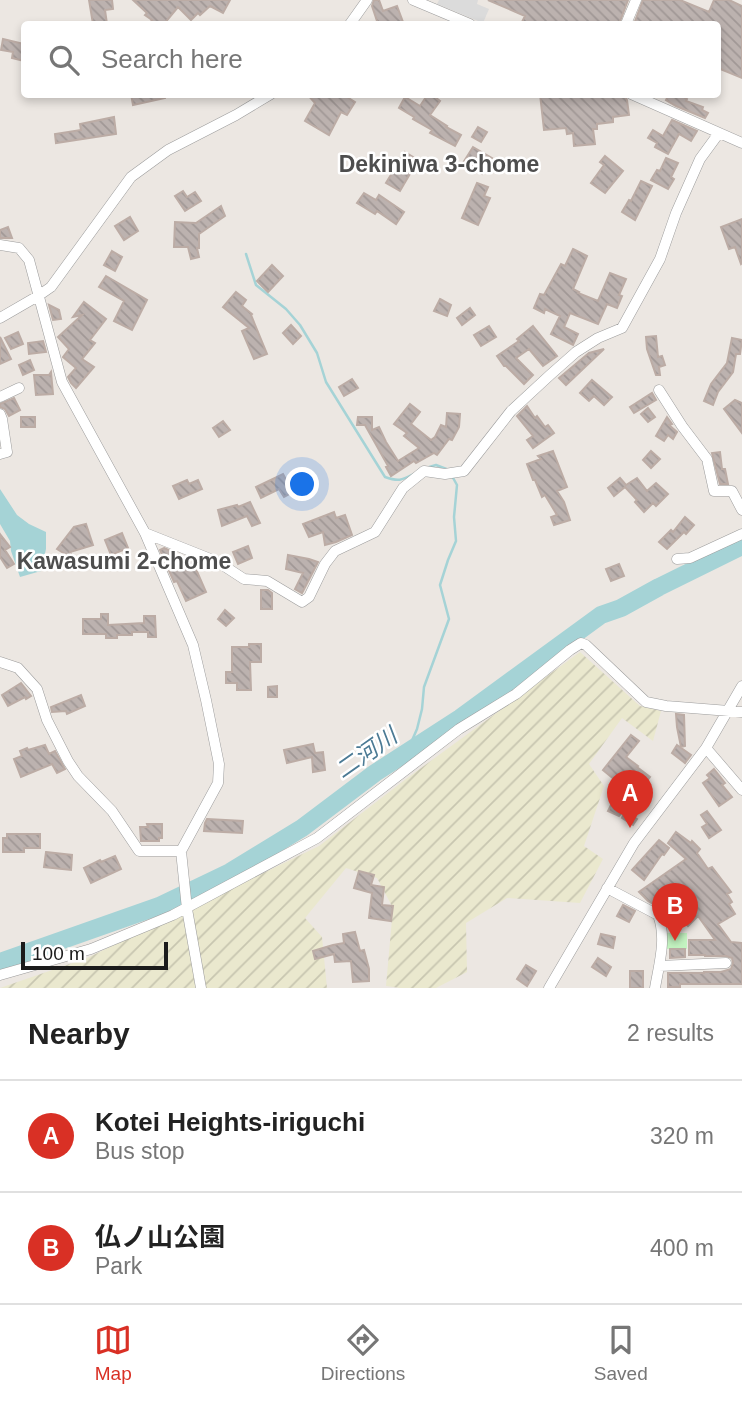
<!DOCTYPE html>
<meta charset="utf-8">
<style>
:root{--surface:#fff;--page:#f2f2f2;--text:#222;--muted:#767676;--line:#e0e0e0;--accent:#d93025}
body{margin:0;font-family:Helvetica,"Noto Sans JP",sans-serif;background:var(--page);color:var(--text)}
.scale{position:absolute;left:21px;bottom:18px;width:147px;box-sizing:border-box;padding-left:7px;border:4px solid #1b1b1b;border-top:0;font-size:19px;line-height:24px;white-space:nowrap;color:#1b1b1b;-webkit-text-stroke:5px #fff;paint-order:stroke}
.you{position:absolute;left:303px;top:485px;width:24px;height:24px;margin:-18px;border:5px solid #fff;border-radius:50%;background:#1a73e8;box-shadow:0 0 0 10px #1a73e833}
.badge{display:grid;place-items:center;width:46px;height:46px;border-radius:50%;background:var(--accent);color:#fff;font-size:23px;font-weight:700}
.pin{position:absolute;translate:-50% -58px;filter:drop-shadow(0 2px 4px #0008)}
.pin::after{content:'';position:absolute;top:37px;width:24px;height:21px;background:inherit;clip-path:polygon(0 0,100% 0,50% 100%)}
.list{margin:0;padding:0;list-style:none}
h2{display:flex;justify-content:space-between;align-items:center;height:91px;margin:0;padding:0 28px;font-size:30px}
h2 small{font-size:23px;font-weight:400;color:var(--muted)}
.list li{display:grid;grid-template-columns:46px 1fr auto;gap:21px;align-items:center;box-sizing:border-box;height:112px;padding:0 28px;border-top:2px solid var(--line)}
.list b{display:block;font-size:26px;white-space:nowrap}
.list p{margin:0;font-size:23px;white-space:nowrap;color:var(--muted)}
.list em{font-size:23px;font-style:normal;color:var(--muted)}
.icon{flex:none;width:38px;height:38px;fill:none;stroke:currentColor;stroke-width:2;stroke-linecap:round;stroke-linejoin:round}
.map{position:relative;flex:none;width:742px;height:988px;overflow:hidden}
.search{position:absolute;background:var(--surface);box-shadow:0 4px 10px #0003;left:21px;right:21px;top:21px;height:77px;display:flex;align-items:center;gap:18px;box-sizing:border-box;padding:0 24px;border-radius:7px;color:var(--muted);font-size:26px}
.sheet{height:315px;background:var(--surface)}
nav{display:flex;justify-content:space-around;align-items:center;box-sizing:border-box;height:98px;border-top:2px solid var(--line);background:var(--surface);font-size:19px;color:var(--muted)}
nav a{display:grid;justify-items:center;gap:4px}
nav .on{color:var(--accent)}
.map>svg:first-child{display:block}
</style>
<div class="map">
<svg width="742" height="988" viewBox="0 0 742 988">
<defs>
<pattern id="farmland-furrows" width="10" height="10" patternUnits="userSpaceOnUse" patternTransform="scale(1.75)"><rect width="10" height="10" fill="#eae8ce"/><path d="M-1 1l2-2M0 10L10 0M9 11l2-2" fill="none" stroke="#c8c6b0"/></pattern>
<pattern id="building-back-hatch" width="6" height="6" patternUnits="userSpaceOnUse" patternTransform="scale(1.75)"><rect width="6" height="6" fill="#bcb2af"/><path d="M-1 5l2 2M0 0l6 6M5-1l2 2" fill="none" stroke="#a19896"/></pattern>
</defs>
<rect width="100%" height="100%" fill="#ece7e2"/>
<!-- farmland -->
<path fill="url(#farmland-furrows)" d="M 580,652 L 640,706 L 661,711 L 653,741 L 622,718 L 589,764 L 604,786 L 584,846 L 603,859 L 580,903 L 507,898 L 466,923 L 467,972 L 436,988 L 400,988 L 386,986 L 393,908 L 377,878 L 346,868 L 305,918 L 322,937 L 327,988 L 0,988 L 87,958 L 319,846 L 406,779 Z"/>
<!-- park -->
<path fill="#c4f4c1" d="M 663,933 L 687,933 L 687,949 L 662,949 Z"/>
<!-- parking -->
<path fill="#dbdbdb" d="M 439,0 L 478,0 L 477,4 L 489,9 L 483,23 L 437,4 Z"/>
<!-- water -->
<path fill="#a5d3d6" d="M 0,489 L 17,515 L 29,524 L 46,532 L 46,549 L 41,571 L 20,577 L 11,551 L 10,541 L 0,524 Z"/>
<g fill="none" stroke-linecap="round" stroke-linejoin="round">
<!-- stream -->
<path stroke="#a5d3d6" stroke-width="2.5" d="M 246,254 L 256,285 L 286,309 L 300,325 L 317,353 L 326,382 L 385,477 C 399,482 402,480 414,474
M 426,468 L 436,465 L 449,470
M 407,752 L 417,729 L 422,709 L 424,687 L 449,619 L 440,585 L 448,560 L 456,541 L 454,517 L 457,485 L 452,476"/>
<!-- river -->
<path stroke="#a5d3d6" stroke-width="18" d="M 0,962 L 159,906 L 230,872 L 302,828 L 375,773 L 460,718 L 601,615 L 621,608 L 659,587 L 742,546"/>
</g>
<!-- building -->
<path fill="url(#building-back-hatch)" stroke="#bcaca5" stroke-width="2" d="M 89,0 L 112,0 L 113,9 L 105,10 L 107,24 L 93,24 Z
M 133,0 L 230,0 L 223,13 L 210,6 L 200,15 L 198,13 L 191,20 L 178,7 L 164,24 L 149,24 L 152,20 L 145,15 L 147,13 Z
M 374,0 L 379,0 L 383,11 L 397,6 L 403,22 L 399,24 L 378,24 L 372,6 Z
M 488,0 L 628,0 L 619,24 L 521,24 L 525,16 Z
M 643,0 L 680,0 L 709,12 L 714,0 L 729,0 L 742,6 L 742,78 L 718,68 L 718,24 L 634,24 Z
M 3,39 L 24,44 L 24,61 L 12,58 L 13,52 L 1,50 Z
M 131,94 L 165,94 L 165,98 L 133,105 Z
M 307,94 L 342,94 L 355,102 L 347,115 L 341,112 L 329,135 L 305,121 L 315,103 Z
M 428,94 L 431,94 L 440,101 L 430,115 L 447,126 L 446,127 L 461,135 L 455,146 L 430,133 L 432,130 L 413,119 L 414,117 L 399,108 L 405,97 L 420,106 Z
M 540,94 L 624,94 L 627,100 L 629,115 L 613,117 L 613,122 L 597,124 L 597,129 L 593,129 L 595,144 L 574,146 L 573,133 L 567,134 L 566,128 L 544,130 Z
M 669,94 L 680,94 L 687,99 L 686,101 L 703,107 L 702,110 L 708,113 L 705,118 L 676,106 L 666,100 Z
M 114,117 L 116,134 L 56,143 L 55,134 L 81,130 L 80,124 Z
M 672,120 L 697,131 L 691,141 L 679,134 L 668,154 L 655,147 L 657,143 L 648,138 L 653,130 L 663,136 Z
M 478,127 L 487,132 L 481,142 L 472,137 Z
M 473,147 L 492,158 L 482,174 L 463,163 Z
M 405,152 L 418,160 L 400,191 L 386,183 Z
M 605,156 L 623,171 L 605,193 L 591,183 L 604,165 L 600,162 Z
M 666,158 L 678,163 L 671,177 L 674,179 L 668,189 L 651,180 L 657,170 L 660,171 Z
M 641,181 L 652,186 L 635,220 L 622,212 L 629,200 L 631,201 Z
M 477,183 L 488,187 L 484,196 L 490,198 L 478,225 L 462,218 Z
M 183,191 L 187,197 L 195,192 L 201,201 L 185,211 L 175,196 Z
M 364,193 L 376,200 L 379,195 L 404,212 L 396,224 L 377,211 L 375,214 L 357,203 Z
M 221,206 L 225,216 L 199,234 L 199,248 L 197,248 L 199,257 L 191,259 L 188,247 L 174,247 L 175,222 L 196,223 Z
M 130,217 L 138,231 L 124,240 L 115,226 Z
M 742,219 L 742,263 L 741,264 L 735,247 L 729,249 L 721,227 Z
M 8,227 L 12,238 L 0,238 L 0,230 Z
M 573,249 L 587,256 L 573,289 L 579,292 L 578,293 L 598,301 L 610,273 L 626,279 L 619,295 L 622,296 L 617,308 L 607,304 L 598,324 L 570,313 L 564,327 L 578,334 L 573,345 L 551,334 L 560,316 L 545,309 L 544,313 L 534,308 L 540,294 L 544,295 L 561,264 L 565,266 Z
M 112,251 L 122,257 L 115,271 L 104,265 Z
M 272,265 L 283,276 L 268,292 L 257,281 Z
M 106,276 L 147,300 L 132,330 L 114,321 L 124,301 L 99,287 Z
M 236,292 L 246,300 L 242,306 L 252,314 L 251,315 L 267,354 L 254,359 L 242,331 L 249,328 L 223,307 Z
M 440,299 L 451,305 L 447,316 L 434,311 Z
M 84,302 L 106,319 L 90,340 L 95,343 L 82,359 L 94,367 L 76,388 L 71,383 L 68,377 L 76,368 L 63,357 L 69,349 L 58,337 L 82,315 L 73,317 Z
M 49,305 L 59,310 L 61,319 L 53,320 Z
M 470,308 L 475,315 L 462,325 L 457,318 Z
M 291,325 L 301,336 L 293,344 L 283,333 Z
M 489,326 L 496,337 L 481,346 L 474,335 Z
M 533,326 L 557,356 L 543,366 L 529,349 L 516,358 L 533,375 L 524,384 L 506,366 L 504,366 L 497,356 L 519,341 L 517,339 Z
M 18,332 L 23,344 L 11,349 L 5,338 Z
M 656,336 L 658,357 L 662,356 L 665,365 L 659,367 L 660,375 L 656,375 L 647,349 L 646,337 Z
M 0,337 L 11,359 L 0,364 Z
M 732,338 L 742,340 L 740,354 L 736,354 L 733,372 L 718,392 L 713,405 L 704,401 L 711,384 L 727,363 Z
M 43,341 L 46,352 L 29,354 L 28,343 Z
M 604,349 L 566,385 L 559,378 L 589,353 Z
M 30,360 L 34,370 L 23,375 L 19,365 Z
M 51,372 L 53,394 L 36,395 L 34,375 L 49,375 Z
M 352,379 L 358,388 L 344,396 L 339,387 Z
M 592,380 L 612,397 L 604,405 L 594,396 L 589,401 L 580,393 Z
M 652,393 L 656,400 L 634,413 L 630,407 Z
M 14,398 L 20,410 L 9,416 L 5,409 L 0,407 L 0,404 Z
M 735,400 L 742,403 L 742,433 L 724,409 Z
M 410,404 L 420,412 L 411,424 L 431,440 L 435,437 L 441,425 L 446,427 L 447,413 L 460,414 L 459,427 L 452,440 L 449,439 L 437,455 L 434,453 L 416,463 L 414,461 L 391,476 L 386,467 L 388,466 L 365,425 L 357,425 L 358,417 L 372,417 L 372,430 L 379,427 L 386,442 L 398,461 L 419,448 L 404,436 L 407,433 L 394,424 Z
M 527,406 L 535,418 L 537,416 L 545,427 L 548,425 L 554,433 L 533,448 L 527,440 L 533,436 L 517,416 Z
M 648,408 L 655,417 L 648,422 L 641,414 Z
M 21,417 L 35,417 L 35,427 L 21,427 Z
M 667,417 L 672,424 L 669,425 L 677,432 L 673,439 L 668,435 L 664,441 L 656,436 Z
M 223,421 L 230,430 L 219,437 L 213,428 Z
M 553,451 L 567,487 L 557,491 L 564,502 L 570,520 L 554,525 L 551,517 L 557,515 L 545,495 L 542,497 L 535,480 L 533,480 L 527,464 L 541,459 L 538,456 Z
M 651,451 L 660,459 L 651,468 L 643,460 Z
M 720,452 L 722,469 L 725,469 L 728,484 L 720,484 L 712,453 Z
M 283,474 L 293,492 L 284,497 L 279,489 L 261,498 L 256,487 Z
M 620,478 L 626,485 L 637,478 L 647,491 L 656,483 L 668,494 L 656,506 L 653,503 L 644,512 L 635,502 L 637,500 L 625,487 L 614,496 L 608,488 Z
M 187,480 L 189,484 L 198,480 L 202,489 L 179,499 L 173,486 Z
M 250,502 L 260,523 L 252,526 L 247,516 L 222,526 L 218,510 L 237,505 L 238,507 Z
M 334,512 L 336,518 L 345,515 L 352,535 L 336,542 L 325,545 L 323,532 L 309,537 L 303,524 Z
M 685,517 L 694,525 L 686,534 L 684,532 L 667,549 L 659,542 L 671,530 L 673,532 Z
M 86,524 L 93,545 L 70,552 L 75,562 L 65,567 L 60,557 L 65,554 L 57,549 L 74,527 Z
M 122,533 L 128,548 L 111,555 L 105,540 Z
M 0,534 L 10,547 L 5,550 L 14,564 L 7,568 L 0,557 Z
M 248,546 L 252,558 L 238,564 L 233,552 Z
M 164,548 L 173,552 L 178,563 L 188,558 L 192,560 L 206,592 L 186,601 L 177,581 L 174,582 L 160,550 Z
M 288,555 L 309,559 L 318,562 L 302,593 L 295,589 L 303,573 L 286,569 Z
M 619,564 L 624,576 L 611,581 L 606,569 Z
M 261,590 L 268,590 L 272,593 L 272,609 L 261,609 Z
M 225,610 L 234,618 L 226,626 L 218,619 Z
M 101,614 L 108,614 L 108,625 L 144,623 L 144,616 L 155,616 L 156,637 L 148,637 L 148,632 L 132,632 L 132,635 L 117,635 L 117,638 L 106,638 L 106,634 L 83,634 L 83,619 L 101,619 Z
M 249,644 L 261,644 L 261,662 L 250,662 L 251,690 L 237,690 L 237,683 L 226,683 L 226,672 L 232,672 L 232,647 L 249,647 Z
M 21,683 L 31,696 L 26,699 L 25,697 L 8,706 L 2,695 Z
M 277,686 L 277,697 L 268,697 L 268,687 Z
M 81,695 L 85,706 L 67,714 L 66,711 L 52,712 L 51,707 Z
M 676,714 L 684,715 L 685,746 L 681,747 L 677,727 Z
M 631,735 L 639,741 L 626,757 L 638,766 L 637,767 L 650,777 L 619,816 L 608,811 L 620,787 L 613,782 L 615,780 L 603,770 Z
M 313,744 L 315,753 L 323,752 L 325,770 L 313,772 L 312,757 L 287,763 L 284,750 Z
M 45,745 L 49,754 L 55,751 L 65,769 L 57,773 L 52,764 L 21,777 L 14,759 L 22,756 L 20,751 L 27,748 L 28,750 Z
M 677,745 L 691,755 L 685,763 L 672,753 Z
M 714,769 L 725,783 L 722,785 L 732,797 L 719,806 L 703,783 L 710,778 L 707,775 Z
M 707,811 L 721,830 L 709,838 L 702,827 L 707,824 L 701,815 Z
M 625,812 L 637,819 L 633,825 L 622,818 Z
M 207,819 L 243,821 L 242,833 L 204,831 L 205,823 Z
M 147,824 L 162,824 L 162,838 L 159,838 L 159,841 L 141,841 L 140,827 L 148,827 Z
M 676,832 L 691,843 L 692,841 L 700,849 L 697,853 L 708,869 L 712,867 L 731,892 L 727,894 L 732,902 L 729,904 L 735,914 L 718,924 L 731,942 L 742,943 L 742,984 L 680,984 L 680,987 L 668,987 L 668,973 L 704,973 L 704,972 L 721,972 L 731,969 L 733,963 L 732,958 L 726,956 L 705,956 L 705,955 L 689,955 L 689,940 L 715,940 L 698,916 L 688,926 L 677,915 L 692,899 L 684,888 L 681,890 L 679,887 L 657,906 L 648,901 L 639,892 L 686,859 L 668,843 Z
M 7,834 L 40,834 L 40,848 L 24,848 L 24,852 L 3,852 L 3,838 L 7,838 Z
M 659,840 L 669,848 L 664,855 L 662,854 L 644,880 L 632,870 Z
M 46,852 L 72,855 L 71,870 L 44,867 Z
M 115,856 L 121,869 L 91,883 L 84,868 L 100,860 L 101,862 Z
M 359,871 L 374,875 L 371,885 L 384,887 L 382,905 L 393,906 L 391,921 L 369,918 L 372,893 L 354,888 Z
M 623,905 L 635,911 L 629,922 L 617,916 Z
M 355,932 L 360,951 L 364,950 L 369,969 L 369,981 L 353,982 L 351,961 L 335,962 L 334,954 L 315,959 L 313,951 L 333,945 L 344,943 L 343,934 Z
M 601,934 L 615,937 L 613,948 L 598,944 Z
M 670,949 L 685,949 L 685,957 L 670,958 Z
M 598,958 L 611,967 L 606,976 L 592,967 Z
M 526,965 L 536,971 L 527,986 L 517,979 Z
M 630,971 L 643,971 L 643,988 L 630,988 Z"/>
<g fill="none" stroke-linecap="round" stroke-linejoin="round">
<defs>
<path id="minor" d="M 413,0 L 470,24
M 350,24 L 367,0
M 626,24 L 636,0
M 631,94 L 742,143
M 0,245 L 19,248 L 29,260 L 62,382 L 145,533 L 193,645 L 206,700 L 219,764 L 218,783 L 181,851 L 187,909 L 201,988
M 0,318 L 38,296 L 51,287 L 131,177 L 168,150 L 236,115 L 271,94
M 659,390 L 682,426 L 707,459 L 714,491 L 732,491 L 742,510
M 0,397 L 19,388
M 0,414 L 2,419 L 7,452 L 0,454
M 145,533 L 218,562 L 244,579 L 267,581 L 302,602 L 309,597 L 325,564 L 335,551 L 375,532 L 403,488 L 424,471 L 445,474 L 464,471 L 511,411 L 550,375 L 576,352 L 598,338 L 622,328 L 660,259 L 676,213 L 700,159 L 719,133
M 677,559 L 690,558 L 742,534
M 0,662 L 18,668 L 37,689 L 47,720 L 68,761 L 78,776 L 112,811 L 139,851 L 181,851
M 706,748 L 742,790
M 607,888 L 658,915 C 667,938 659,964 655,988
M 659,966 L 726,963
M 0,975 L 91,949 L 173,915 L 317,838 L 459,729 L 516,694 L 570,650 L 581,643 L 586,645 L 646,702 L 666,706 L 742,712
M 549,988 L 634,843 L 706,748 L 742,686"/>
</defs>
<!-- minor casing -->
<use href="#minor" stroke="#9c9c9c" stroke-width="11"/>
<!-- minor -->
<use href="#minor" stroke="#fff" stroke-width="10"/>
</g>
<g text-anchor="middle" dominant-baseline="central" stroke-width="5" stroke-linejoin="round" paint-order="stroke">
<!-- neighbourhood labels -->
<g font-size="23" font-weight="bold" fill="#4e4e4e" stroke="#fff">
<text x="439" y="164">Dekiniwa 3-chome</text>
<text x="124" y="561">Kawasumi 2-chome</text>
</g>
<!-- water labels -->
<g font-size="23" font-style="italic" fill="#4b7a94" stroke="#fff">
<text transform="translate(366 753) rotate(-35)">二河川</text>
</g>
</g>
</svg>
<div class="scale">100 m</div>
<div class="you"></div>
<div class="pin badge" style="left:630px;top:828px">A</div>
<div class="pin badge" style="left:675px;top:941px">B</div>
<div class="search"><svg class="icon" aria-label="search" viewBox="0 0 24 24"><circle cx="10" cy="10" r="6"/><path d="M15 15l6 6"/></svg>Search here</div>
</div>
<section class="sheet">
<h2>Nearby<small>2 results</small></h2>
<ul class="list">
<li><span class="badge">A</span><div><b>Kotei Heights-iriguchi</b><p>Bus stop</p></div><em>320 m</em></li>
<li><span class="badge">B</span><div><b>仏ノ山公園</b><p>Park</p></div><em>400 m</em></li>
</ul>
</section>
<nav>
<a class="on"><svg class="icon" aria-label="map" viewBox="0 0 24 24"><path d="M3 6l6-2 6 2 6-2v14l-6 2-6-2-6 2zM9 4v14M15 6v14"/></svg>Map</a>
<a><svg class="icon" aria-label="directions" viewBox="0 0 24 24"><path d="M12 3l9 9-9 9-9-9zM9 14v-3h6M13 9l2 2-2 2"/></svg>Directions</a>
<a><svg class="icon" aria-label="saved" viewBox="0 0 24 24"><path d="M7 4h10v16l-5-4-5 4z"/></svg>Saved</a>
</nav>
